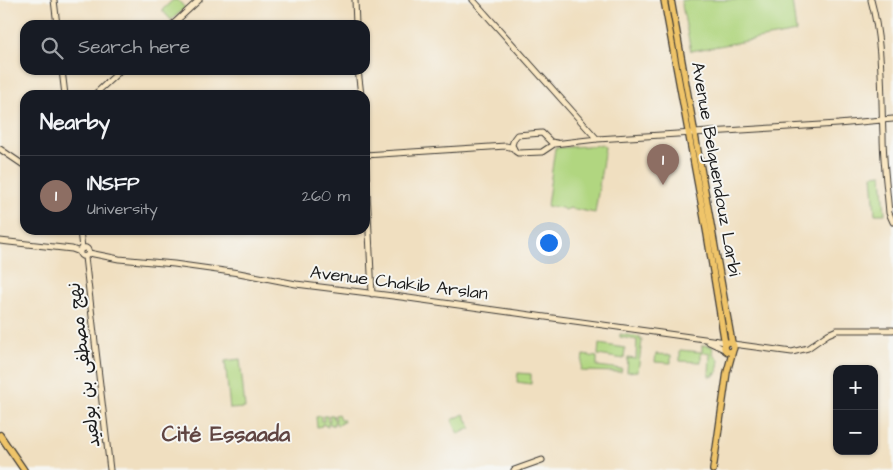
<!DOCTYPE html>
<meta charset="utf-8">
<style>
:root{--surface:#171b24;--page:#20242c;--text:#f1f3f6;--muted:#9ea1a6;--line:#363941;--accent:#b45309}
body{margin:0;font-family:"Architects Daughter","Playpen Sans Arabic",sans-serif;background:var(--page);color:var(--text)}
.controls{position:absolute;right:15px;bottom:15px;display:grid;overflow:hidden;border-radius:10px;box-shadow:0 1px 4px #0004}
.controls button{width:45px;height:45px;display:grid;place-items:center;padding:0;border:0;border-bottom:1px solid var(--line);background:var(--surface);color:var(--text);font:25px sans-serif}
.you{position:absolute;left:548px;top:242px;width:18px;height:18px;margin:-12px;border:4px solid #fff;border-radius:50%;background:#1a73e8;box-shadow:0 0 0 8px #1a73e833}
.badge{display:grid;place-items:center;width:32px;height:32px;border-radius:50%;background:var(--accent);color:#fff;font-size:16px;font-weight:700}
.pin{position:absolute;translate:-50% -41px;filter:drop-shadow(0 1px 2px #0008)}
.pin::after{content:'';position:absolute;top:26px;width:18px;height:15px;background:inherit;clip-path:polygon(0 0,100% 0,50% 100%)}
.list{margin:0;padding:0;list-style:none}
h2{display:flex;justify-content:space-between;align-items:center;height:65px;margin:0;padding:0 20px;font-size:21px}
h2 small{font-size:16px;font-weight:400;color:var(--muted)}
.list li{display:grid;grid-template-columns:32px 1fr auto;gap:15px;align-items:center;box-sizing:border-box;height:80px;padding:0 20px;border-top:1px solid var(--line)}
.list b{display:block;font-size:19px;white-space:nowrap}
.list p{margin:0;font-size:16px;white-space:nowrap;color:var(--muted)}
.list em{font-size:16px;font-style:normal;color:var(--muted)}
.icon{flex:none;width:28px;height:28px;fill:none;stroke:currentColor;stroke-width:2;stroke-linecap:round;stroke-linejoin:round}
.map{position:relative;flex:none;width:893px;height:470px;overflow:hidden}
.search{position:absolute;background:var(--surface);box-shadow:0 1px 4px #0004;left:20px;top:20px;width:350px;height:55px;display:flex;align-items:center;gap:12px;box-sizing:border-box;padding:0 18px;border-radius:15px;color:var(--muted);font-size:19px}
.panel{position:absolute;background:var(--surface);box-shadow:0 1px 4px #0004;left:20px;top:90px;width:350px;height:145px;border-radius:15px}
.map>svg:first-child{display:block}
</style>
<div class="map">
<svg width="893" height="470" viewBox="0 0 893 470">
<rect width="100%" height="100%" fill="#f6f6f2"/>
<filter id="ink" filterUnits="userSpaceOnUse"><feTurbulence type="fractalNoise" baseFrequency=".02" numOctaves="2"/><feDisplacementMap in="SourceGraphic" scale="10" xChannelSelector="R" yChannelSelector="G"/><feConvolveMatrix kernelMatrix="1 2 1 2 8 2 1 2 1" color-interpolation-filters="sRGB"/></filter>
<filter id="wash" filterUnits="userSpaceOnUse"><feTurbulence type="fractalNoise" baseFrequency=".0096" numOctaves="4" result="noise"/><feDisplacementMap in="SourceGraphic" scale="20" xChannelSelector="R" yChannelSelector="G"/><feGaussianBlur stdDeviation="1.12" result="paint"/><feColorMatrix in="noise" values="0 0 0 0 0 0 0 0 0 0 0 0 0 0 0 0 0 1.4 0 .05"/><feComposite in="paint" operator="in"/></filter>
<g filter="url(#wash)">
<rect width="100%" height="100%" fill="#f0dfc0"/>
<!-- green -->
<path fill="#b1d680" stroke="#66794e" d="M 173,0 L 178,0 L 185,8 L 171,20 L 162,10 Z
M 681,0 L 792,0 L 796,32 L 691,51 Z
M 603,145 L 605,147 L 595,213 L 575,209 L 573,210 L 571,208 L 564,210 L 562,208 L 547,206 L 555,148 Z
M 882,174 L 885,214 L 875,214 L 872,175 Z
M 620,334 L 640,337 L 640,340 L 642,340 L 638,371 L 627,372 L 628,358 L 636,359 L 637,340 L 620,337 Z
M 599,344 L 625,348 L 624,359 L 598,355 Z
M 702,345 L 712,346 L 714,355 L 719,360 L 717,374 L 714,373 L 714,376 L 709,376 L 710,353 L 702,352 Z
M 680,350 L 701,352 L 701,362 L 680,361 Z
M 656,354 L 671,355 L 671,363 L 655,362 Z
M 583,355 L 597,357 L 597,366 L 622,369 L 621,372 L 581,371 Z
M 240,359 L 245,408 L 230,409 L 225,361 Z
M 518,373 L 531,374 L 531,384 L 517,382 Z
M 338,414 L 340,419 L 343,419 L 344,422 L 341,422 L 341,424 L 337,425 L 336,422 L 334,422 L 334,425 L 331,425 L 330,423 L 328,423 L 328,426 L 325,426 L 324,424 L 322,424 L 322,426 L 317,427 L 316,417 L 321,416 L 321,421 L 324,421 L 323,416 L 327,416 L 328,421 L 330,421 L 329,415 L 333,415 L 334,420 L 336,420 L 335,415 Z
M 464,414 L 471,428 L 458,434 L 452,420 Z"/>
</g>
<g filter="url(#ink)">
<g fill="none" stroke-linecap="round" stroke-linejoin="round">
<defs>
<path id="secondary" d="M 54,0 L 57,25
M 355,0 L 356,25
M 473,0 L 597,139
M 871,0 C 883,43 881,91 883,135 C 883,161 887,187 889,213 L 893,222
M 172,25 L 199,0
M 62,70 L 65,95
M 358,70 L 361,95
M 94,95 L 121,70
M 557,143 L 551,142 L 542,133 L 517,135 L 514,139 L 512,145 L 515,151 L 518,153 L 542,152 L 554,144 L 597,139 L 838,124 L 893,119
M 0,149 L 25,166
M 365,151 L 372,294
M 365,155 L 506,146 L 513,148
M 80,230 L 82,249
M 0,241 L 72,249 L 80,252
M79.5 252a4.5 4.5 0 1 1 9 0a4.5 4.5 0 1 1-9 0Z
M 89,253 L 119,259 L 174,264 L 239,273 L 296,284 L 401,297 L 726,342
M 85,257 L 110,470
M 709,342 L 724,349
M 733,344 L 792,352 L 808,348 L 828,334 L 837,330 L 893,330
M 514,470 L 542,460"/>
<path id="primary" d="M 664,0 L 707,234 L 725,344
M 671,0 L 732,343
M724 347a5 5 0 1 1 10 0a5 5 0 1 1-10 0Z
M 0,435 L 24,470
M 713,470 L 727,372 L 733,350"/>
</defs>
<!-- secondary casing -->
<use href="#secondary" stroke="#3c3935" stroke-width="7"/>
<!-- primary casing -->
<use href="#primary" stroke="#3c3935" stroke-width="8"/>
<!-- secondary -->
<use href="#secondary" stroke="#f9e7c3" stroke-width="5"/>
<!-- primary -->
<use href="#primary" stroke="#efc469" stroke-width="5.5"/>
</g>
</g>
<g text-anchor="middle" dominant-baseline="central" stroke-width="4" stroke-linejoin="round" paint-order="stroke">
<!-- street labels -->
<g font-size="18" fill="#1c1c1c" stroke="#f6f6f2">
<text transform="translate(716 169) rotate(80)">Avenue Belguendouz Larbi</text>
<text transform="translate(399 283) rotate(7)">Avenue Chakib Arslan</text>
<text transform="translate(84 365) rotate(-97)">نهج مصطفى بن بولعيد</text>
</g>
<!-- district labels -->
<g font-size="22" font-weight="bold" fill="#604542" stroke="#f6f6f2">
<text x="226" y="434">Cité Essaada</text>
</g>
</g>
</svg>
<div class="controls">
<button>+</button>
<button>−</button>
</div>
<div class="you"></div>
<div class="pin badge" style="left:663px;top:185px;background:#8d6e63">1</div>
<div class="search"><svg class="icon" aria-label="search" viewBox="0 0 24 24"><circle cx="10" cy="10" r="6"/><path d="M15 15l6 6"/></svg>Search here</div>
<section class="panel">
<h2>Nearby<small></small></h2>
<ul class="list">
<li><span class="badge" style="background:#8d6e63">1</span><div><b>INSFP</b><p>University</p></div><em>260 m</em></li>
</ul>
</section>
</div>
